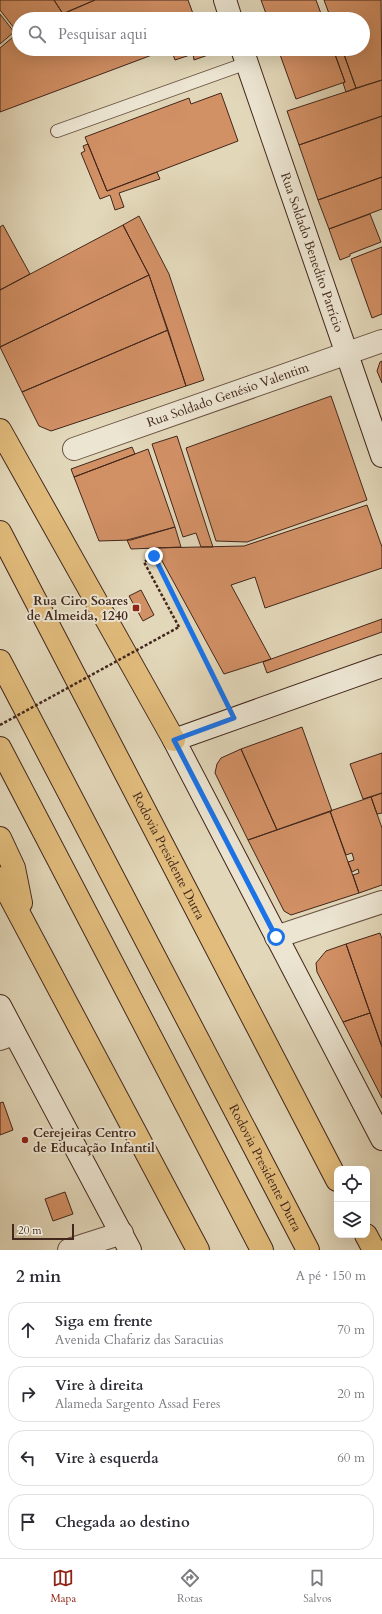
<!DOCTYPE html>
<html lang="pt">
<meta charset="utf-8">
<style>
:root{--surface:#fff;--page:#f2f2f3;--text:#2b2b33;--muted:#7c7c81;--line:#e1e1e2;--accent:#8f2418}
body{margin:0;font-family:Cardo,serif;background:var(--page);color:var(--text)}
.controls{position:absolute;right:12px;bottom:12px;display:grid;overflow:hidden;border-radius:8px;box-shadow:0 4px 16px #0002}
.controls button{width:36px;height:36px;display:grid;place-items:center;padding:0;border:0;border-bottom:1px solid var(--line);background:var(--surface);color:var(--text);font:20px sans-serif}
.scale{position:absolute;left:12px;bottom:10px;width:62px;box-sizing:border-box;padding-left:4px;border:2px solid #42271c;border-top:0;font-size:11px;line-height:14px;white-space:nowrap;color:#42271c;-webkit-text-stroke:3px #ece5d2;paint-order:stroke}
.stop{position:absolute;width:12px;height:12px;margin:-9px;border:3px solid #1a73e8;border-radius:50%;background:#fff}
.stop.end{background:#1a73e8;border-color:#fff;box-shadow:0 1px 4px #0008}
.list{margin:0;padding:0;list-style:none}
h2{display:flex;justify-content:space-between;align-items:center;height:52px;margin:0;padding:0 16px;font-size:17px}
h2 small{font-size:13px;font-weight:400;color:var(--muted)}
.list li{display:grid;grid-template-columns:26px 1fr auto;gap:12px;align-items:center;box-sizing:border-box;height:56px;margin:0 8px 8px;padding:0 8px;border:1px solid var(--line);border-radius:16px}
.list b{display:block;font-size:15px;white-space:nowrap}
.list p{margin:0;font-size:13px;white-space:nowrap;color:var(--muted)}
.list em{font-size:13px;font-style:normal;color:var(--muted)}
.icon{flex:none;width:22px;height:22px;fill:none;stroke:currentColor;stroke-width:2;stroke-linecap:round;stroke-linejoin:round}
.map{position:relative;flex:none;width:382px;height:1250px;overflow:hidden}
.search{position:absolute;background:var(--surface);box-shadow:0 4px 16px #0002;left:12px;right:12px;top:12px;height:44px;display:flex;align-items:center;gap:10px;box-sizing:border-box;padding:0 14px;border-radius:22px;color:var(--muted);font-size:15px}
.sheet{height:308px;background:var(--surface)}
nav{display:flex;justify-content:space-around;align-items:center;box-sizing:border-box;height:56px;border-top:1px solid var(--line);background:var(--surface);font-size:11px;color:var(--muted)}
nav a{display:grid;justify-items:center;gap:2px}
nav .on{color:var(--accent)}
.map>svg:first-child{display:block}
</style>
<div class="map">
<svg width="382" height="1250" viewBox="0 0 382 1250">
<rect width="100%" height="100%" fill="#e2d7b9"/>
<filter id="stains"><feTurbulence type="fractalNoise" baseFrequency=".005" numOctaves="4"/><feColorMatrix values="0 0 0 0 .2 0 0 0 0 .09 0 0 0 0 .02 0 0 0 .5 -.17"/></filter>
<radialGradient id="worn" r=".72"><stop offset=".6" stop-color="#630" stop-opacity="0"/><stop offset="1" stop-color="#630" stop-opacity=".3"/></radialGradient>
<!-- building -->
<path fill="#d29065" stroke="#42271c" d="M 0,0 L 54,0 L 63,14 L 50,19 L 19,19 L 18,33 L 0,10 Z
M 54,0 L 95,0 L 63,14 Z
M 95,0 L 188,0 L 195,19 L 50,19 Z
M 261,0 L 316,0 L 323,19 L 268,19 Z
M 324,0 L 381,0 L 382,80 L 356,88 L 342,49 L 363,49 L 363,19 L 331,19 Z
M 0,14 L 14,32 L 0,44 Z
M 19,32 L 19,49 L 168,49 L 0,112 L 0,48 Z
M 171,49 L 206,49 L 208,55 L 194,60 L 193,54 L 175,60 Z
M 278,49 L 333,49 L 345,82 L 296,99 Z
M 333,49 L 342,49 L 356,88 L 346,92 L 343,83 L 345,82 Z
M 382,80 L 382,116 L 299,145 L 287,111 Z
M 221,93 L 238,141 L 107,191 L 85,137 L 189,98 L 191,104 Z
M 382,116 L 382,177 L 318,200 L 299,145 Z
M 88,144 L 107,191 L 157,172 L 160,179 L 119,193 L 124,207 L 115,210 L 110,195 L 100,199 L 81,153 L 85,151 L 83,146 Z
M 382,177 L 382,209 L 329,229 L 318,200 Z
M 370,214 L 381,242 L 350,254 L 350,256 L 340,260 L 329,229 Z
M 139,216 L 169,274 L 204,380 L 186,386 L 149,275 L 123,225 Z
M 3,225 L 30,274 L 0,290 L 0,227 Z
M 123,225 L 149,275 L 0,347 L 0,290 Z
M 382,247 L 382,314 L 372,318 L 351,259 Z
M 149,275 L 168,330 L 22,392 L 0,347 Z
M 168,330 L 186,386 L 51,431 L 39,426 L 22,392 Z
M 382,361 L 382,383 L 377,371 L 380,362 Z
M 331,396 L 367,500 L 247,542 L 216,541 L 186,448 Z
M 177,436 L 210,538 L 213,547 L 201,547 L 196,533 L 183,537 L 152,444 Z
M 132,447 L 135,454 L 74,477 L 71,469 Z
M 148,449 L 175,527 L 131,540 L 99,541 L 74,477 Z
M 367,505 L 382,547 L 382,568 L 265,608 L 255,577 L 231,585 L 271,659 L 224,674 L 155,548 L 244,546 Z
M 175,527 L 181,547 L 131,549 L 127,540 Z
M 141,590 L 154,615 L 143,621 L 129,596 Z
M 382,619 L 382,632 L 267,673 L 263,662 Z
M 302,727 L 332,811 L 277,830 L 241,749 Z
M 241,749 L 277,830 L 248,840 L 215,773 L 217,764 L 221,758 Z
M 382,753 L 382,793 L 363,799 L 350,764 Z
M 382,793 L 382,813 L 377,814 L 371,797 Z
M 371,797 L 382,828 L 382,885 L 359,893 L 353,875 L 359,873 L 358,869 L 352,872 L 348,862 L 354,860 L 352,853 L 346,855 L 330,811 Z
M 330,811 L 359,893 L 291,915 L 284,911 L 248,840 Z
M 380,933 L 382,939 L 382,1047 L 346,944 Z
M 346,944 L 370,1013 L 343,1022 L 317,972 L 316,963 L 326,951 Z
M 370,1013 L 382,1047 L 382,1098 L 343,1022 Z
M 3,1102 L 13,1130 L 0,1135 L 0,1103 Z
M 65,1192 L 73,1214 L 53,1221 L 45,1199 Z"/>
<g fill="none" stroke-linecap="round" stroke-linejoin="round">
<defs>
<path id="lane" d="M 57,131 L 247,63"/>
<g id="street">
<path id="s1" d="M 74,449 L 382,341"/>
<path d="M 276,937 L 382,902"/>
<path d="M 0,1039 L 14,1034"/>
<path d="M 69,1250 L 122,1233"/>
</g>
<g id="secondary">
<path d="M 225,0 L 231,19"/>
<path id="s2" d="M 242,49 L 382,456"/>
<path d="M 382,666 L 174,740 L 382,1139"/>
<path d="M 0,1006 L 130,1250"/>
</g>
<g id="highway">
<path d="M 0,430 L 174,740"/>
<path id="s3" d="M 0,532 L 337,1180"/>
<path id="s4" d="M 0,661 L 308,1250"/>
<path d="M 0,748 L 262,1250"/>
<path d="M 0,838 L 14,868 L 21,903"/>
<path d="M 0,878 L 198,1250"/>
<path d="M 366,1235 L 374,1250"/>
</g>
</defs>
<!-- lane casing -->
<use href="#lane" stroke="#6a5343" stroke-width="14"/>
<!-- street casing -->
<use href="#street" stroke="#6a5343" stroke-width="24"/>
<!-- secondary casing -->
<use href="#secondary" stroke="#42271c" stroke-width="24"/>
<!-- highway casing -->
<use href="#highway" stroke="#42271c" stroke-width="24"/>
<!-- path -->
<path stroke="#42271c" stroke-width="2.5" stroke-dasharray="3 2" stroke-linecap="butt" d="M 179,627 L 144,562 L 154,556 L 225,700"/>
<!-- lane -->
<use href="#lane" stroke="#ece5d2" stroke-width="12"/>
<!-- street -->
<use href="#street" stroke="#ece5d2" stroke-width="22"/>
<!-- secondary -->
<use href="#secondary" stroke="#ece5d2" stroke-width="22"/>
<!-- highway -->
<use href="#highway" stroke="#e1bc7c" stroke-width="22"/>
<!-- path-bridge -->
<path stroke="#42271c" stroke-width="2.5" stroke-dasharray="3 2" stroke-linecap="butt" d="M 0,725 L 179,627"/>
</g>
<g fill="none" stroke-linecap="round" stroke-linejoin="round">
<!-- route -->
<path stroke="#1a73e8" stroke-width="5" d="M 154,556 L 234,718 L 174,740 L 276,937"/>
</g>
<!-- markers -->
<g fill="#8f2418" stroke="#ece5d2" stroke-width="1.5">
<rect x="132" y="604" width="8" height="8" rx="2"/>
<circle cx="25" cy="1140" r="4"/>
</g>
<g text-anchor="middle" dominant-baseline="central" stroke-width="4" stroke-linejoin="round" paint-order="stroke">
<!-- street labels -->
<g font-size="13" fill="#42271c" stroke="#ece5d2">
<text stroke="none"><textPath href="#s2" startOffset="215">Rua Soldado Benedito Patrício</textPath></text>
<text stroke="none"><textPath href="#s1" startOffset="163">Rua Soldado Genésio Valentim</textPath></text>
<text stroke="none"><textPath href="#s3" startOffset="365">Rodovia Presidente Dutra</textPath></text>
<text stroke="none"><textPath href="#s4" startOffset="572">Rodovia Presidente Dutra</textPath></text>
</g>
<!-- poi labels -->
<g font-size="13" font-weight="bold" fill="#42271c" stroke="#ece5d2" text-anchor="end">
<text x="128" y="601">Rua Ciro Soares<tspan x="128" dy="15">de Almeida, 1240</tspan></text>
<text x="33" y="1133" text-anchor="start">Cerejeiras Centro<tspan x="33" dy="15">de Educação Infantil</tspan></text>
</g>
</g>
<rect width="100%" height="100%" filter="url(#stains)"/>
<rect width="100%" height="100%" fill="url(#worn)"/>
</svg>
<div class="controls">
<button><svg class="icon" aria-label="locate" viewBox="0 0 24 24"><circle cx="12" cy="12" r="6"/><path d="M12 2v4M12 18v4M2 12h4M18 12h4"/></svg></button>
<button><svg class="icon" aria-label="layers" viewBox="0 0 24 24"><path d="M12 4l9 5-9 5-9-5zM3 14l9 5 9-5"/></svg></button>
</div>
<div class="scale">20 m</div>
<div class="stop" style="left:276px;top:937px"></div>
<div class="stop end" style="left:154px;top:556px"></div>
<div class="search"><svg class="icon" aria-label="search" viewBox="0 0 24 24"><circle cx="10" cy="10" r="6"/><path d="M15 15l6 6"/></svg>Pesquisar aqui</div>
</div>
<section class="sheet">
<h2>2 min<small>A pé · 150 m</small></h2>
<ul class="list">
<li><svg class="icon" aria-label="ahead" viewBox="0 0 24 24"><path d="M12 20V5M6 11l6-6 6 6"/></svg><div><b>Siga em frente</b><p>Avenida Chafariz das Saracuias</p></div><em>70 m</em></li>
<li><svg class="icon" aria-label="right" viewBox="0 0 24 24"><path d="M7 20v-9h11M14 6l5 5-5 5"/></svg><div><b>Vire à direita</b><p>Alameda Sargento Assad Feres</p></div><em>20 m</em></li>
<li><svg class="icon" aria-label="left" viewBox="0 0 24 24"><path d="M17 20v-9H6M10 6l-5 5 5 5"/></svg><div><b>Vire à esquerda</b></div><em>60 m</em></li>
<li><svg class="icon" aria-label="arrive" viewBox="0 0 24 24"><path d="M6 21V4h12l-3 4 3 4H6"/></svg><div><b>Chegada ao destino</b></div></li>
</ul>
</section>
<nav>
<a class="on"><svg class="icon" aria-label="map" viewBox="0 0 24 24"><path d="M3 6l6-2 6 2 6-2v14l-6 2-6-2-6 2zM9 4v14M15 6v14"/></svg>Mapa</a>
<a><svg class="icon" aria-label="directions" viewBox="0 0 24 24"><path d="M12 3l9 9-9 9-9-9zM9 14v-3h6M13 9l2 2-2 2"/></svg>Rotas</a>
<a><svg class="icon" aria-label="saved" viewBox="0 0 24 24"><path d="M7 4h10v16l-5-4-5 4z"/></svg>Salvos</a>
</nav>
